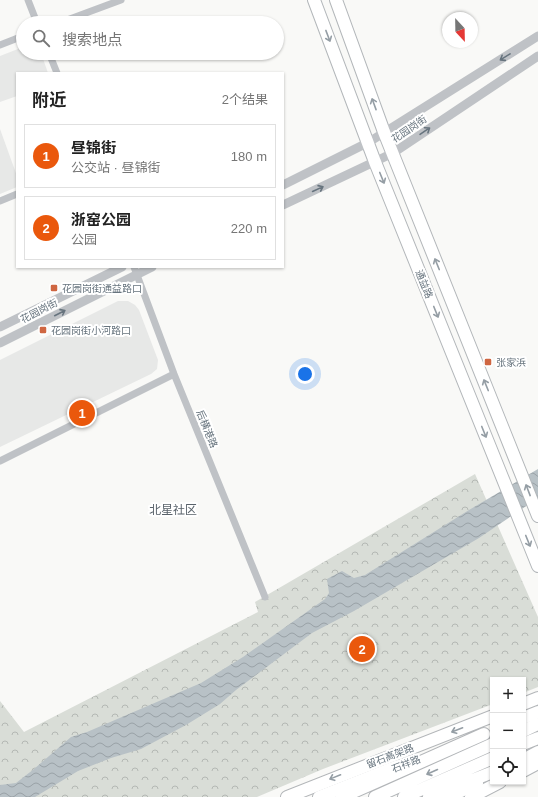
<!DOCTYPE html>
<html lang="zh">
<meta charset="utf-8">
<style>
:root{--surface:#fff;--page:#f6f6f6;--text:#222;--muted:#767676;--line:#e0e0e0;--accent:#ea580c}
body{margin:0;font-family:Arial,"Noto Sans SC",sans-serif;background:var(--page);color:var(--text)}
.controls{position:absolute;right:12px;bottom:12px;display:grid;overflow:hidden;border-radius:0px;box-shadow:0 1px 3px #0004}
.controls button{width:36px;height:36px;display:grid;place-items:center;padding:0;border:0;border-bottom:1px solid var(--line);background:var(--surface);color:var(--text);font:20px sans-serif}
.compass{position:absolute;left:442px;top:12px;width:36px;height:36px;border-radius:50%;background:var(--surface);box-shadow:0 1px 3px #0004;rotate:158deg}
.you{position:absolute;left:305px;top:374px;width:14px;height:14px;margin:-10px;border:3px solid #fff;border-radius:50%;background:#1a73e8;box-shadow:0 0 0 6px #1a73e833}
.badge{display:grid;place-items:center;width:26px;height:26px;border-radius:50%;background:var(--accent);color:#fff;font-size:13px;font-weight:700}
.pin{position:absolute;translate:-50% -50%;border:2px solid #fff;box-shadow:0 1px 4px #0006}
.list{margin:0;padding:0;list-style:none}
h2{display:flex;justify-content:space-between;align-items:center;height:52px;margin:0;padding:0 16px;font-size:17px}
h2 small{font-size:13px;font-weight:400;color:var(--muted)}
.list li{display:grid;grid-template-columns:26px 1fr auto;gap:12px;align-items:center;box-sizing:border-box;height:64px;margin:0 8px 8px;padding:0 8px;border:1px solid var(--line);border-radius:0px}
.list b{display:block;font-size:15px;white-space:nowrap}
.list p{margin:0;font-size:13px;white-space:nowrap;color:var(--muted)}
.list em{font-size:13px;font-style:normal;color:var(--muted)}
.icon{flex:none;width:22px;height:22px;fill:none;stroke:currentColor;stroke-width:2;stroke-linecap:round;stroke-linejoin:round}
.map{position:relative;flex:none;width:538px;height:797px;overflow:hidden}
.search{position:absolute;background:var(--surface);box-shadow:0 1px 3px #0004;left:16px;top:16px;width:268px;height:44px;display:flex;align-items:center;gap:10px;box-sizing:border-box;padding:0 14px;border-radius:22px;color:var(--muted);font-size:15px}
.panel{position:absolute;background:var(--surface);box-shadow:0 1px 3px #0004;left:16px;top:72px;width:268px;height:196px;border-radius:0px}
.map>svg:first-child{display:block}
</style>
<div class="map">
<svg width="538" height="797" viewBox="0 0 538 797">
<defs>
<pattern id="forest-crowns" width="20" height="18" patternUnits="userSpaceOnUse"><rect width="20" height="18" fill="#d9ddd7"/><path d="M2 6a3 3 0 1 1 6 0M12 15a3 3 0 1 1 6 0" fill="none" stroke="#b4b8b4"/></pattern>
<pattern id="water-waves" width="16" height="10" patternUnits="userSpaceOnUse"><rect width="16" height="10" fill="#b8c1c6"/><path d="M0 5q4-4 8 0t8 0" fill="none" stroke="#99a1a6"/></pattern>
</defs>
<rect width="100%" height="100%" fill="#f9f9f7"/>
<!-- built -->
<path fill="#e7e8e7" d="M 23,47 L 23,53 L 41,53 L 48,73 L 17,73 L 17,96 L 0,102 L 0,56 Z
M 0,129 L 17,176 L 17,187 L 0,194 Z
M 118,301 L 128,301 L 135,305 L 139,310 L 158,360 L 157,369 L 151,374 L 0,447 L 0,360 Z"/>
<!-- forest -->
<path fill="url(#forest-crowns)" d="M 475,474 L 538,617 L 538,687 L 523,693 L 523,680 L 493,680 L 493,704 L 323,769 L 257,797 L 0,797 L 0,701 L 24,732 L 258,612 L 255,602 Z"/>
<!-- water -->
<path fill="url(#water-waves)" d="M 538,469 L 538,498 L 479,538 L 354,611 L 312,633 L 236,690 L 220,704 L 186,725 L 141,749 L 111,758 L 78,771 L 35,797 L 0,797 L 0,785 L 16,783 L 34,769 L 71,737 L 87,732 L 201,683 L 243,657 L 325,599 L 329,593 L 327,579 L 342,571 L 354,578 L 365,575 L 469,510 Z"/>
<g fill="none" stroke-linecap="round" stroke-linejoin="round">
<defs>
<path id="primary" d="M 314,0 L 375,162 L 538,566
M 336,0 L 384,132 L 538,516
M 523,718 L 538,712
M 523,760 L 538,752
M 319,797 L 398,766
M 449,797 L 477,783"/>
<path id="trunk" d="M 523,704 L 538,698
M 523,731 L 538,724
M 523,744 L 538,738
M 523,771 L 538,763
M 287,797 L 493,716
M 342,797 L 484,734
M 375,797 L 493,744
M 404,797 L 493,758
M 429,797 L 493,772
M 471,797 L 500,782"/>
</defs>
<!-- primary casing -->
<use href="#primary" stroke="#b3b7ba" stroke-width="14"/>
<!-- trunk casing -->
<use href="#trunk" stroke="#b3b6b9" stroke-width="14"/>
<!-- minor -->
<path stroke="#bfc2c6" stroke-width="7" d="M 28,0 L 37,23
M 59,23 L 121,0
M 0,45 L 23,36
M 49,53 L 57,73
M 0,201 L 17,194
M 134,267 L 174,374 L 265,597
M 0,461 L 174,374"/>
<!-- tertiary -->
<path stroke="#bfc2c6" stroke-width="9" d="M 283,185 L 369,142 L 538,36
M 283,205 L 393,153 L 538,56
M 0,327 L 122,267
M 0,343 L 152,267"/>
<!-- primary -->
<use href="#primary" stroke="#fff" stroke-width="12"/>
<!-- trunk -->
<use href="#trunk" stroke="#fff" stroke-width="12"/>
</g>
<!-- one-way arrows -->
<defs><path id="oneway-shaft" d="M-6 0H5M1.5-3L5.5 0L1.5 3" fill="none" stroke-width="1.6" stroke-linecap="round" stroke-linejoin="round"/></defs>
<g stroke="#959ea5">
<use href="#oneway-shaft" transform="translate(328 36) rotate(69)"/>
<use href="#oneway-shaft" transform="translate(374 104) rotate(-110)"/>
<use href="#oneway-shaft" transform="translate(382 178) rotate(68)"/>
<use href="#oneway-shaft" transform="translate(437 264) rotate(-112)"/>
<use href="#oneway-shaft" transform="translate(436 312) rotate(68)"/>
<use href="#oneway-shaft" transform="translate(486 385) rotate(-112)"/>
<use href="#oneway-shaft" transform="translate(484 432) rotate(68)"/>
<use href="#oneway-shaft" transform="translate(528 490) rotate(-111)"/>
<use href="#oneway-shaft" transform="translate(528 541) rotate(68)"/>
<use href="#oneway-shaft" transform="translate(457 730) rotate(159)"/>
<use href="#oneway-shaft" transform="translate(432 772) rotate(156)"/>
<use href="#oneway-shaft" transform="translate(335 777) rotate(158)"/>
</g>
<g stroke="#67747e">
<use href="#oneway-shaft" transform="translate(505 57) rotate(148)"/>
<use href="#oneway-shaft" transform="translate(425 131) rotate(-34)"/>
<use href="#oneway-shaft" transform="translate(318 189) rotate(-25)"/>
<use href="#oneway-shaft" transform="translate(60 313) rotate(-27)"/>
</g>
<!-- markers -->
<g fill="#cf6641" stroke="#fff" stroke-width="1.5">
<rect x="50" y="284" width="8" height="8" rx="2"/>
<rect x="39" y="326" width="8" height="8" rx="2"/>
<rect x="484" y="358" width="8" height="8" rx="2"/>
</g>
<g text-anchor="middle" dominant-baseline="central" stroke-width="4" stroke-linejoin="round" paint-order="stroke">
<!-- street labels -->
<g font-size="10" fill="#67747e" stroke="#fff">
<text transform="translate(409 129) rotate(-34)">花园岗街</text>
<text transform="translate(424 284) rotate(68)">通益路</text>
<text transform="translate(39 311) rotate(-27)">花园岗街</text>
<text transform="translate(207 429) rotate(68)">后横港路</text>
<text transform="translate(390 756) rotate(-21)">留石高架路</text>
<text transform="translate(406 764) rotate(-21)">石祥路</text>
</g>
<!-- poi labels -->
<g font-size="10" fill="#67747e" stroke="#fff" text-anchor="start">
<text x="62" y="288">花园岗街通益路口</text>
<text x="51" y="330">花园岗街小河路口</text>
<text x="496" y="362">张家浜</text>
</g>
<!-- quarter labels -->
<g font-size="12" fill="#59626a" stroke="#fff">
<text x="173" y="510">北星社区</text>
</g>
</g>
</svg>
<div class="controls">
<button>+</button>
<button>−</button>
<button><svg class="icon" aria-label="locate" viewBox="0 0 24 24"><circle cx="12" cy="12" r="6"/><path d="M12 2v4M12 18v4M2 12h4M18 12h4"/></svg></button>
</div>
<svg class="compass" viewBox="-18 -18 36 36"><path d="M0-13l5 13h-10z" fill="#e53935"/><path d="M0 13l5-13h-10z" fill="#767676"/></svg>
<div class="you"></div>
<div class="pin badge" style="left:82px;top:413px">1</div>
<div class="pin badge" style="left:362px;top:649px">2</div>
<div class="search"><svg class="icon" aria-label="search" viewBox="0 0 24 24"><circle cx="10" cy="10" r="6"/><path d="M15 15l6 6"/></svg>搜索地点</div>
<section class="panel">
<h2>附近<small>2个结果</small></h2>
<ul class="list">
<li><span class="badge">1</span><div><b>昼锦街</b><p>公交站 · 昼锦街</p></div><em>180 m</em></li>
<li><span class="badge">2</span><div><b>浙窑公园</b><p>公园</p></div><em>220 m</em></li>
</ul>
</section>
</div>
